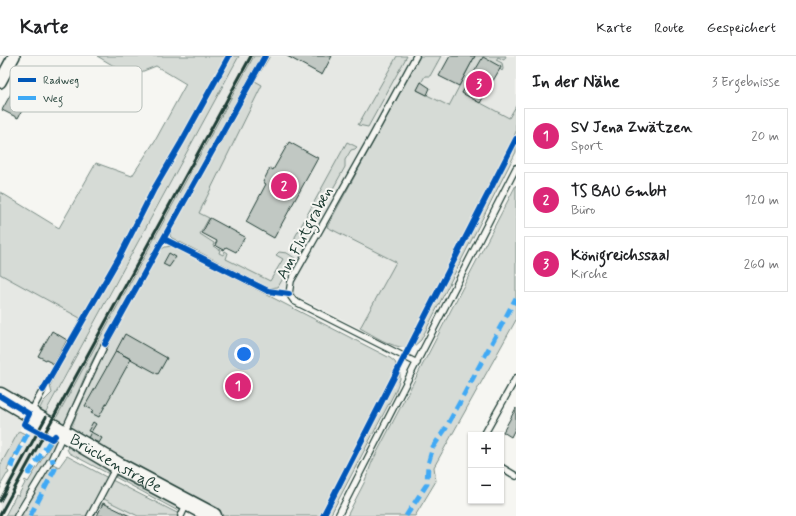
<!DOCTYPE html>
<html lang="de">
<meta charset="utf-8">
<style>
:root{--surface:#fff;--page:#f2f2f2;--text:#202124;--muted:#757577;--line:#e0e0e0;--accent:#db2777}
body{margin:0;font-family:Mynerve,sans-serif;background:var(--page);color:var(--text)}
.controls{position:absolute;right:12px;bottom:12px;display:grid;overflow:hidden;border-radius:0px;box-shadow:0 1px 3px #0004}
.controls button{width:36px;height:36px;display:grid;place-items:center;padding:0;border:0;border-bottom:1px solid var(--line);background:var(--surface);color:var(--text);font:20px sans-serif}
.you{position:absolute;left:244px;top:298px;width:14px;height:14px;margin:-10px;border:3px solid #fff;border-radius:50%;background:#1a73e8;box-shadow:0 0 0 6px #1a73e833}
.badge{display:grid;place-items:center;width:26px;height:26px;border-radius:50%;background:var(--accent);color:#fff;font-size:13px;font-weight:700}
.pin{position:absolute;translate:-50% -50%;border:2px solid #fff;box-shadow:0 1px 4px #0006}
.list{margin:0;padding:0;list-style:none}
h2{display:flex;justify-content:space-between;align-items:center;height:52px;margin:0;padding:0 16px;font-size:17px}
h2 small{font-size:13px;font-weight:400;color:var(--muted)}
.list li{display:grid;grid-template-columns:26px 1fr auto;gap:12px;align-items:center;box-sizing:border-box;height:56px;margin:0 8px 8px;padding:0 8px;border:1px solid var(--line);border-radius:0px}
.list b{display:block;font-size:15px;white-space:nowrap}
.list p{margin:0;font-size:13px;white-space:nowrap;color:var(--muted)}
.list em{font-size:13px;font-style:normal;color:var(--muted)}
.map{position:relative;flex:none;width:516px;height:460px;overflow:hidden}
header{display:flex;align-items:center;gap:24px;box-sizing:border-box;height:56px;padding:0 20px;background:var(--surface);border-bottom:1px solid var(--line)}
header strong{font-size:19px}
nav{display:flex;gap:22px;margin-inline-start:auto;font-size:14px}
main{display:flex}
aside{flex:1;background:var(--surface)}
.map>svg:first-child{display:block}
</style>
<header>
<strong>Karte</strong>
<nav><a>Karte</a><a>Route</a><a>Gespeichert</a></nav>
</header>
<main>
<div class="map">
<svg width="516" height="460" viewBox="0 0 516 460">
<rect width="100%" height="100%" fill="#f6f6f2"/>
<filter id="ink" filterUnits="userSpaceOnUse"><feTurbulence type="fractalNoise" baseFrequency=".025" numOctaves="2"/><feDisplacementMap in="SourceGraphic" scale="8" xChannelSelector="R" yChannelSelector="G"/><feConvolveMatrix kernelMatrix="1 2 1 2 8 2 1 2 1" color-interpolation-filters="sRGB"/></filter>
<g filter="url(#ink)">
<!-- built -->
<path fill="#e6e8e4" d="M 239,0 L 254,0 L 54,366 L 44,380 L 49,383 L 29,412 L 27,411 L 0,460 L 0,440 L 18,406 L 15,405 L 31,374 L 36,376 Z
M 270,0 L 516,0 L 516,76 L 407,292 L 393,289 L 278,231 L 269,232 L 172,182 L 170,180 L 171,176 Z
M 0,218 L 80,261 L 0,410 Z
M 99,440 L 103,442 L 138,460 L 80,460 Z"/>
<!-- green -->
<path fill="#d6dbd6" stroke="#7a8c85" d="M 97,0 L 239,0 L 43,361 L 39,354 L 43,346 L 52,337 L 50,330 L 60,310 L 56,307 L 80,262 L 0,218 L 0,136 L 59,172 L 96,107 L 132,120 L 156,83 L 186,28 L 156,10 L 131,20 Z
M 254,0 L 261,0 L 104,285 L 101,288 L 87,315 L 65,367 L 62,369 L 54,366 Z
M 266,0 L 270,0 L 255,25 L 262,29 L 199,157 L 209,162 L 200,178 L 214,187 L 213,190 L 220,194 L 219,197 L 223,199 L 225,195 L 228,197 L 226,203 L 270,225 L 283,203 L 276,199 L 279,196 L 287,197 L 295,202 L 278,231 L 269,232 L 172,182 L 170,180 L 171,176 L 170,175 Z
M 397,0 L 407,0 L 368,71 L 358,69 Z
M 420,0 L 441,0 L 430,20 L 425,20 L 417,34 L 449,50 L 475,0 L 506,0 L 504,4 L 498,1 L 496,4 L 502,7 L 503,13 L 502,15 L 500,13 L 470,22 L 462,37 L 509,62 L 516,50 L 516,76 L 407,292 C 390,291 375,280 360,272 L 396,206 L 327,171 Z
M 347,86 L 357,91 L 355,93 L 351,94 L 345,104 L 345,111 L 301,190 L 295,185 L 295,181 Z
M 516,88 L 516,96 L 421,284 L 413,291 Z
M 516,129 L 516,264 L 434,411 L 436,425 L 415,460 L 347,460 L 364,427 L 372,406 Z
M 172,190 L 390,302 L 395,306 L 397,311 L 320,460 L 224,460 L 119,405 L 70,374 L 94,318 L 108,290 L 159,195 L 165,191 Z
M 400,315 L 400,323 L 396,334 L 330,460 L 326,460 Z
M 19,375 L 25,378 L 7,414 L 9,416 L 8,418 L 7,418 L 0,430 L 1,431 L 0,433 L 0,410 Z
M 55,382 L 56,383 L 57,387 L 47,405 L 59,411 L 67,400 L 108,422 L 87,460 L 5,460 L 16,439 L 18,440 L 25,427 L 24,426 L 25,424 L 28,426 Z
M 68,390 L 73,390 L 107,410 L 109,418 L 69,397 L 67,393 Z
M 120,418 L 181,450 L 180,456 L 115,421 Z
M 112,424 L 179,458 L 178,460 L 138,460 L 102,442 Z"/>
<!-- building -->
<path fill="#c1c8c3" stroke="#1f3d34" d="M 287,0 L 332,0 L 322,19 Z
M 450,0 L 475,0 L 459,30 L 439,20 Z
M 483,1 L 501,11 L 480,47 L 462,37 Z
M 19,23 L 34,32 L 18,62 L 2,54 Z
M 421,26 L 430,32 L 427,39 L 417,34 Z
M 289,86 L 318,102 L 274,182 L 246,166 L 266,128 L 263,126 L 270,112 L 273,114 Z
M 210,162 L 245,181 L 236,196 L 226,191 L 224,194 L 215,189 L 217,185 L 202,177 Z
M 169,197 L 176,201 L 169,211 L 163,208 Z
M 52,275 L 67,284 L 54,308 L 38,300 Z
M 125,278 L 167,302 L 158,318 L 116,295 Z
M 116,295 L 131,303 L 99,361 L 91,357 L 93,354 L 85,350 Z
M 516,352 L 516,371 L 511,381 L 503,376 Z
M 93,366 L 96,368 L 91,376 L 88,375 Z
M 91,376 L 102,382 L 99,387 L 88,382 Z
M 103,447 L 130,460 L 97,460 Z"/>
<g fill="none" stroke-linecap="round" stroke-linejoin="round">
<defs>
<path id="lane" d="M 416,0 L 372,81 L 291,225 L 289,238 L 294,245 L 417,307
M 31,356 L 43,334
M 484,379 L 516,322
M 501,411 L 516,420
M 17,460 L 52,402 L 94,311 L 105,288
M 90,460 L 117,409
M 181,460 L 187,447
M 338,460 L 516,112"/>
<path id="street" d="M 0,26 L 14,0"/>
<g id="secondary">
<path id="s1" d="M 0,340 L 117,409 L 213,460"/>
</g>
</defs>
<!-- lane casing -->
<use href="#lane" stroke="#1f3d34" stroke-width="8"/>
<!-- street casing -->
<use href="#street" stroke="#1f3d34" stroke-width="14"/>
<!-- secondary casing -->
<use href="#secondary" stroke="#1f3d34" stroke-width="19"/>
<!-- lane -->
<use href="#lane" stroke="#f6f6f2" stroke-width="5.5"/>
<!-- street -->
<use href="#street" stroke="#f6f6f2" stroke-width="11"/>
<!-- secondary -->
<use href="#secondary" stroke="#f6f6f2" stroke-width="16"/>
<!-- rail -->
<path stroke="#1f3d34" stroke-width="3" d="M 0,445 L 46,361
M 0,459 L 251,0"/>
<!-- quiet -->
<path stroke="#3fa9f5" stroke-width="5" stroke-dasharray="10 5" stroke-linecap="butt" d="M 15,410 L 11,409 L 31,371
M 27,416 L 29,417 L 53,381
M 30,460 L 55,413 L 52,402
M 406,460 L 427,428 L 428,408 L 433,391 L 446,372 L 516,242"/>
<defs>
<path id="cycleway" d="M 164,183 L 268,235 L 289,238
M 105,288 L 265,0
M 43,334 L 121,198 L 154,133 L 181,87 L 229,0
M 0,340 L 29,358 L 24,368 L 52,383 L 55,380
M 323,460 L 516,83"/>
</defs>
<!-- cycleway casing -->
<use href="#cycleway" stroke="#f6f6f2" stroke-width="8"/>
<!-- cycleway -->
<use href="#cycleway" stroke="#0057b8" stroke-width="6"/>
</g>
</g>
<g text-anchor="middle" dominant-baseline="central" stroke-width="4" stroke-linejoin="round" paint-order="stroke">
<!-- street labels -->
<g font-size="16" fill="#1f3d34" stroke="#f6f6f2">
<text transform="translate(305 177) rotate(-62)">Am Flutgraben</text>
<text stroke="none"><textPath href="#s1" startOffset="134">Brückenstraße</textPath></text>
</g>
</g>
<!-- legend -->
<rect x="10" y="10" width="132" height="46" rx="6" fill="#f6f6f2" stroke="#b6beb9" stroke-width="1"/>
<rect x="18" y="22" width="18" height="4" fill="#0057b8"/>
<rect x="18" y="40" width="18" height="4" fill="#3fa9f5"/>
<g font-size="11" fill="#1f3d34">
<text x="43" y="28">Radweg</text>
<text x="43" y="46">Weg</text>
</g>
</svg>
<div class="controls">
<button>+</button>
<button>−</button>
</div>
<div class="you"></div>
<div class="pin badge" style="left:238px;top:330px">1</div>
<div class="pin badge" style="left:284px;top:130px">2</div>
<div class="pin badge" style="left:479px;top:28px">3</div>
</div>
<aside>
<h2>In der Nähe<small>3 Ergebnisse</small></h2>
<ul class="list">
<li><span class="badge">1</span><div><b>SV Jena Zwätzen</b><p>Sport</p></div><em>20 m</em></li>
<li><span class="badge">2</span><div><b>TS BAU GmbH</b><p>Büro</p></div><em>120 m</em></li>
<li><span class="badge">3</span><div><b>Königreichssaal</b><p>Kirche</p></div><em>260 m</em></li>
</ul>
</aside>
</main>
